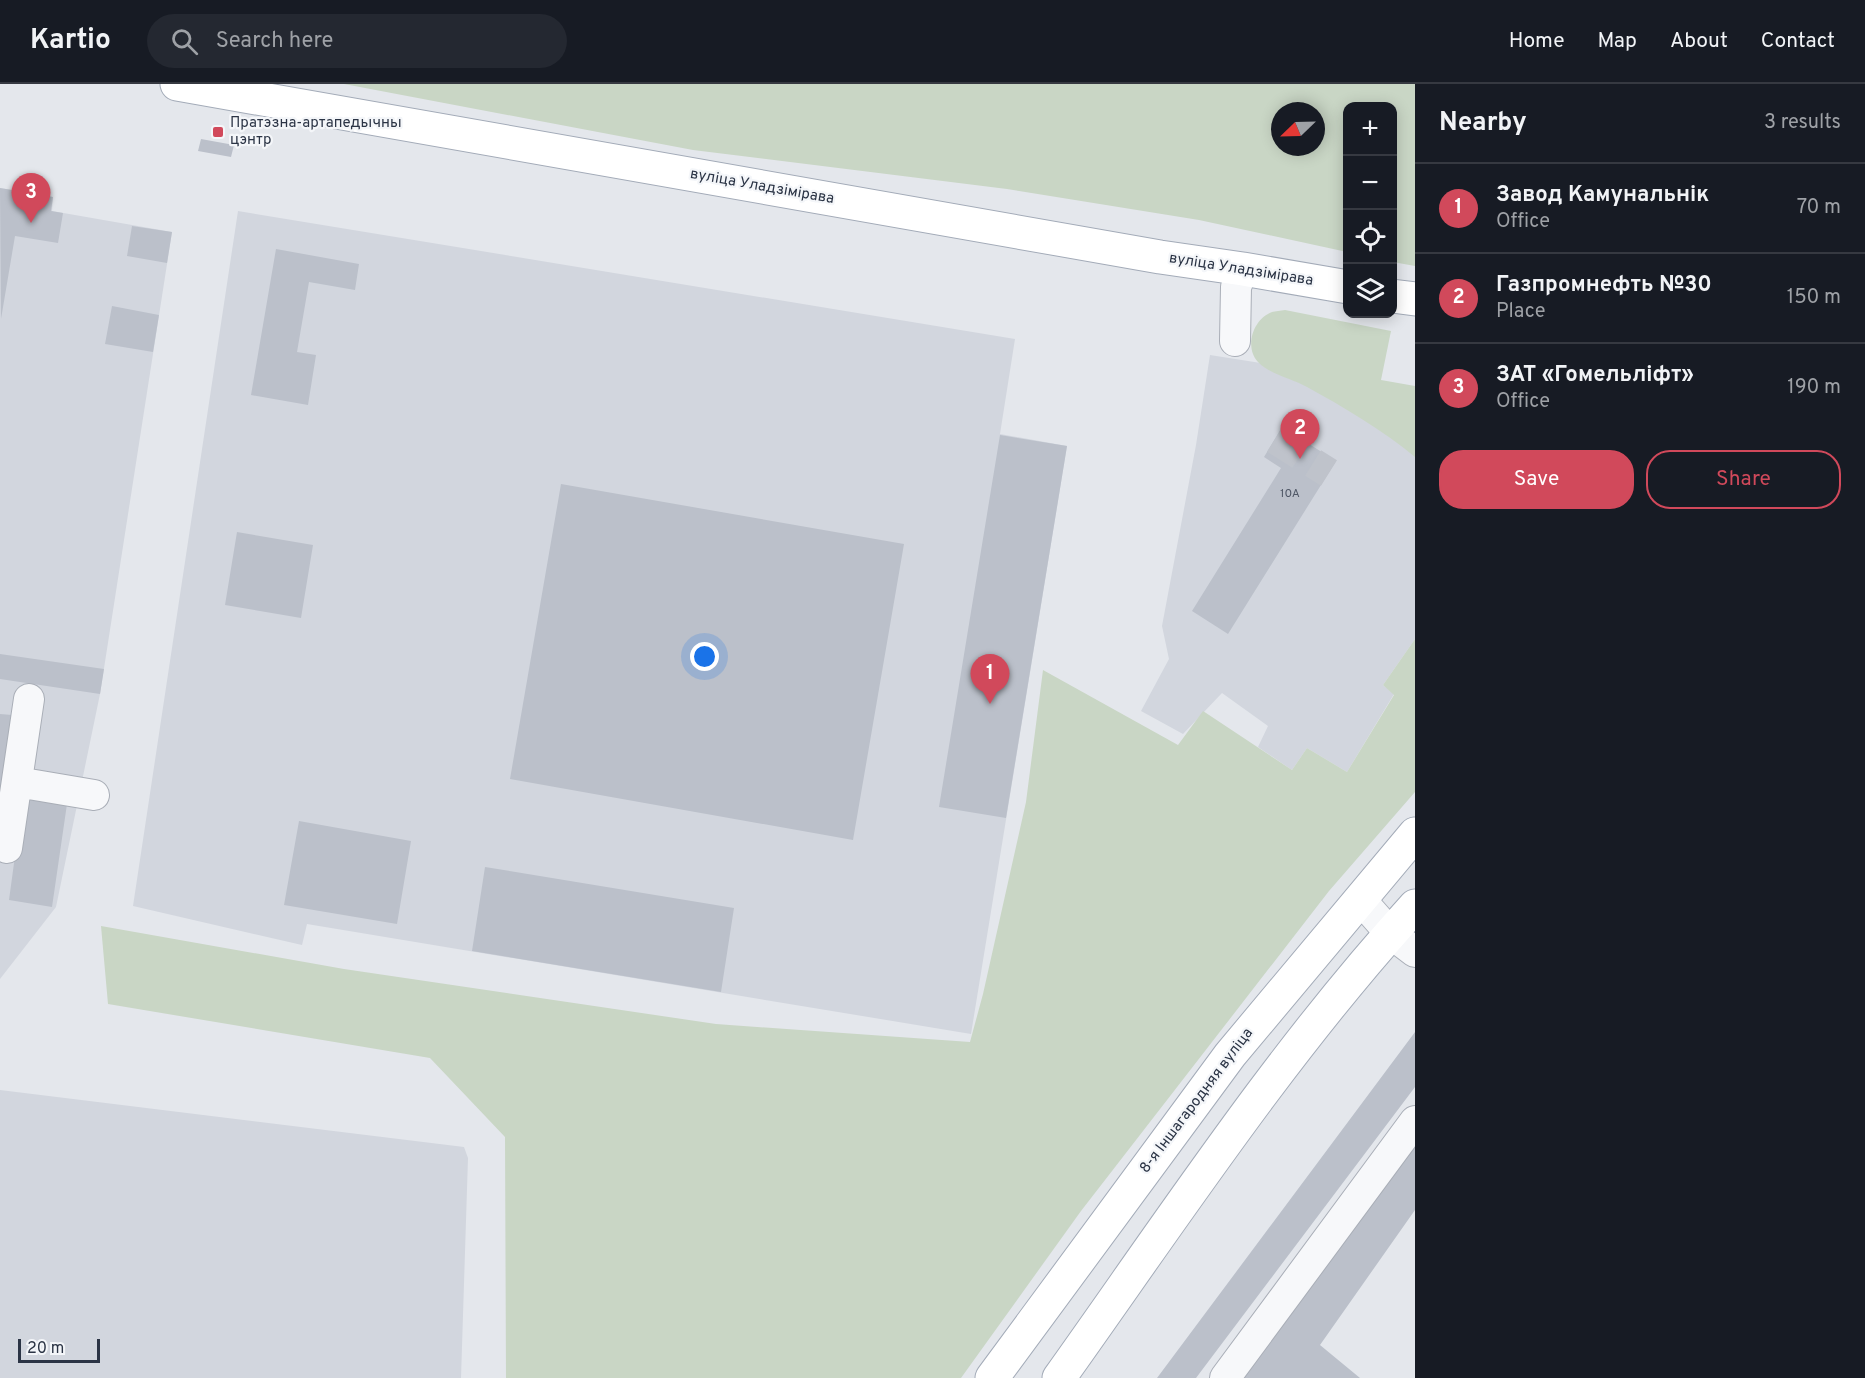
<!DOCTYPE html>
<meta charset="utf-8">
<style>
:root{--surface:#171b24;--page:#242831;--text:#f1f3f6;--muted:#9ea1a6;--line:#363941;--accent:#d1495b}
body{margin:0;font-family:Overpass,sans-serif;background:var(--page);color:var(--text)}
.controls{position:absolute;right:18px;top:18px;display:grid;overflow:hidden;border-radius:12px;box-shadow:0 3px 15px #0003}
.controls button{width:54px;height:54px;display:grid;place-items:center;padding:0;border:0;border-bottom:2px solid var(--line);background:var(--surface);color:var(--text);font:30px sans-serif}
.compass{position:absolute;left:1271px;top:18px;width:54px;height:54px;border-radius:50%;background:var(--surface);box-shadow:0 3px 15px #0003;rotate:247deg}
.scale{position:absolute;left:18px;bottom:15px;width:82px;box-sizing:border-box;padding-left:6px;border:3px solid #2b3445;border-top:0;font-size:16px;line-height:21px;white-space:nowrap;color:#2b3445;-webkit-text-stroke:4px #f4f6f9;paint-order:stroke}
.you{position:absolute;left:705px;top:573px;width:21px;height:21px;margin:-15px;border:4px solid #fff;border-radius:50%;background:#1a73e8;box-shadow:0 0 0 9px #1a73e833}
.badge{display:grid;place-items:center;width:39px;height:39px;border-radius:50%;background:var(--accent);color:#fff;font-size:20px;font-weight:700}
.pin{position:absolute;translate:-50% -50px;filter:drop-shadow(0 2px 3px #0008)}
.pin::after{content:'';position:absolute;top:32px;width:21px;height:18px;background:inherit;clip-path:polygon(0 0,100% 0,50% 100%)}
.list{margin:0;padding:0;list-style:none}
h2{display:flex;justify-content:space-between;align-items:center;height:78px;margin:0;padding:0 24px;font-size:26px}
h2 small{font-size:20px;font-weight:400;color:var(--muted)}
.list li{display:grid;grid-template-columns:39px 1fr auto;gap:18px;align-items:center;box-sizing:border-box;height:90px;padding:0 24px;border-top:2px solid var(--line)}
.list b{display:block;font-size:22px;white-space:nowrap}
.list p{margin:0;font-size:20px;white-space:nowrap;color:var(--muted)}
.list em{font-size:20px;font-style:normal;color:var(--muted)}
.actions{display:flex;gap:12px;padding:18px 24px}
.actions a{flex:1;padding:14px 0;border:2px solid var(--accent);border-radius:24px;text-align:center;font-size:21px;color:var(--accent)}
.actions .main{background:var(--accent);color:#fff}
.icon{flex:none;width:33px;height:33px;fill:none;stroke:currentColor;stroke-width:2;stroke-linecap:round;stroke-linejoin:round}
.map{position:relative;flex:none;width:1415px;height:1294px;overflow:hidden}
header{display:flex;align-items:center;gap:36px;box-sizing:border-box;height:84px;padding:0 30px;background:var(--surface);border-bottom:2px solid var(--line)}
header strong{font-size:28px}
nav{display:flex;gap:33px;margin-inline-start:auto;font-size:21px}
.search{width:420px;height:54px;background:var(--page);display:flex;align-items:center;gap:15px;box-sizing:border-box;padding:0 21px;border-radius:33px;color:var(--muted);font-size:22px}
main{display:flex}
aside{flex:1;background:var(--surface)}
.map>svg:first-child{display:block}
</style>
<header>
<strong>Kartio</strong>
<div class="search"><svg class="icon" aria-label="search" viewBox="0 0 24 24"><circle cx="10" cy="10" r="6"/><path d="M15 15l6 6"/></svg>Search here</div>
<nav><a>Home</a><a>Map</a><a>About</a><a>Contact</a></nav>
</header>
<main>
<div class="map">
<svg width="1415" height="1294" viewBox="0 0 1415 1294">
<rect width="100%" height="100%" fill="#e4e7ec"/>
<!-- built -->
<path fill="#d2d6de" d="M 0,104 L 53,113 L 52,127 L 172,148 L 100,610 L 56,823 L 0,895 Z
M 238,127 L 1015,255 L 1000,350 L 1067,362 L 971,950 L 307,840 L 302,861 L 133,822 Z
M 1210,271 L 1267,280 L 1415,357 L 1415,555 L 1383,601 L 1394,610 L 1347,688 L 1307,664 L 1292,686 L 1258,663 L 1268,642 L 1222,609 L 1183,650 L 1141,627 L 1169,575 L 1162,542 L 1196,361 Z
M 0,1006 L 464,1063 L 468,1074 L 461,1294 L 0,1294 Z"/>
<!-- green -->
<path fill="#c9d6c5" fill-rule="evenodd" d="M 344,0 L 1415,0 L 1415,182 L 1393,178 L 1392,22 L 1348,22 L 1347,168 L 1199,136 L 1007,105 L 693,66 ZM 1280,27 L 1316,27 L 1316,63 L 1280,63 Z
M 1285,226 L 1391,247 L 1381,296 L 1415,302 L 1415,373 C 1384,347 1342,322 1307,303 C 1291,294 1271,291 1258,278 C 1244,263 1253,235 1272,228 C 1275,227 1281,227 1285,226 Z
M 1415,555 L 1415,708 L 1329,807 L 1081,1127 L 961,1294 L 506,1294 L 505,1053 L 430,974 L 108,920 L 101,842 L 344,885 L 716,940 L 970,958 L 983,910 L 1026,718 L 1043,586 L 1178,661 L 1203,627 L 1292,686 L 1307,664 L 1347,688 L 1394,611 L 1383,601 Z"/>
<!-- building -->
<path fill="#bbc0ca" d="M 201,55 L 234,61 L 231,73 L 198,67 Z
M 0,104 L 53,113 L 51,127 L 63,129 L 58,159 L 15,152 L 1,235 Z
M 132,142 L 172,148 L 167,179 L 127,172 Z
M 276,165 L 359,180 L 355,206 L 309,198 L 297,268 L 316,271 L 308,321 L 251,311 Z
M 112,222 L 159,231 L 153,268 L 105,260 Z
M 1282,343 L 1336,377 L 1228,550 L 1192,527 L 1281,384 L 1264,373 Z
M 1000,351 L 1067,362 L 1006,734 L 939,723 Z
M 561,400 L 904,460 L 853,756 L 510,695 Z
M 237,448 L 313,461 L 301,534 L 225,521 Z
M 0,570 L 104,585 L 100,610 L 0,595 Z
M 0,630 L 12,631 L 1,704 L 0,704 Z
M 23,713 L 67,720 L 52,823 L 9,816 Z
M 299,737 L 411,757 L 397,840 L 284,821 Z
M 485,783 L 734,824 L 721,908 L 472,867 Z
M 1415,948 L 1415,1003 L 1196,1294 L 1157,1294 Z
M 1415,1059 L 1415,1126 L 1320,1261 L 1360,1294 L 1242,1294 Z"/>
<g fill="none" stroke-linecap="round" stroke-linejoin="round">
<!-- minor-tunnel -->
<path stroke="#bfc3cb" stroke-width="30" stroke-dasharray="30 15" stroke-linecap="butt" d="M 1275,355 L 1329,389"/>
<defs>
<path id="minor" d="M 1235,257 L 1236,203 L 1243,185
M 17,698 L 94,711
M 7,764 L 29,615
M 1361,816 L 1390,849 L 1415,868
M 1225,1294 L 1415,1037"/>
<path id="major" d="M 177,0 L 1160,173 L 1243,185 L 1348,203
M 1392,212 L 1415,215
M 992,1294 L 1230,971 L 1415,750
M 1059,1294 C 1173,1134 1282,968 1415,822"/>
</defs>
<!-- minor casing -->
<use href="#minor" stroke="#a9aeb7" stroke-width="32"/>
<!-- major casing -->
<use href="#major" stroke="#a3abb8" stroke-width="35"/>
<!-- minor -->
<use href="#minor" stroke="#f7f8fa" stroke-width="30"/>
<!-- major -->
<use href="#major" stroke="#fff" stroke-width="33"/>
</g>
<!-- markers -->
<rect fill="#d1495b" stroke="#f4f6f9" stroke-width="2" x="212" y="42" width="12" height="12" rx="3"/>
<g text-anchor="middle" dominant-baseline="central" stroke-width="4.5" stroke-linejoin="round" paint-order="stroke">
<!-- number labels -->
<g font-size="12" fill="#4f5766">
<text x="1290" y="410">10А</text>
</g>
<!-- poi labels -->
<g font-size="15" fill="#2b3445" stroke="#f4f6f9" text-anchor="start">
<text x="230" y="39">Пратэзна-артапедычны<tspan x="230" dy="17">цэнтр</tspan></text>
</g>
<!-- street labels -->
<g font-size="15" fill="#2b3445" stroke="#f4f6f9">
<text transform="translate(762 103) rotate(10)">вуліца Уладзімірава</text>
<text transform="translate(1241 186) rotate(9)">вуліца Уладзімірава</text>
<text transform="translate(1197 1017) rotate(-53)">8-я Іншагародняя вуліца</text>
</g>
</g>
</svg>
<div class="controls">
<button>+</button>
<button>−</button>
<button><svg class="icon" aria-label="locate" viewBox="0 0 24 24"><circle cx="12" cy="12" r="6"/><path d="M12 2v4M12 18v4M2 12h4M18 12h4"/></svg></button>
<button><svg class="icon" aria-label="layers" viewBox="0 0 24 24"><path d="M12 4l9 5-9 5-9-5zM3 14l9 5 9-5"/></svg></button>
</div>
<svg class="compass" viewBox="-18 -18 36 36"><path d="M0-13l5 13h-10z" fill="#e53935"/><path d="M0 13l5-13h-10z" fill="#9ea1a6"/></svg>
<div class="scale">20 m</div>
<div class="you"></div>
<div class="pin badge" style="left:990px;top:620px">1</div>
<div class="pin badge" style="left:1300px;top:375px">2</div>
<div class="pin badge" style="left:31px;top:139px">3</div>
</div>
<aside>
<h2>Nearby<small>3 results</small></h2>
<ul class="list">
<li><span class="badge">1</span><div><b>Завод Камунальнік</b><p>Office</p></div><em>70 m</em></li>
<li><span class="badge">2</span><div><b>Газпромнефть №30</b><p>Place</p></div><em>150 m</em></li>
<li><span class="badge">3</span><div><b>ЗАТ «Гомельліфт»</b><p>Office</p></div><em>190 m</em></li>
</ul>
<div class="actions"><a class="main">Save</a><a>Share</a></div>
</aside>
</main>
